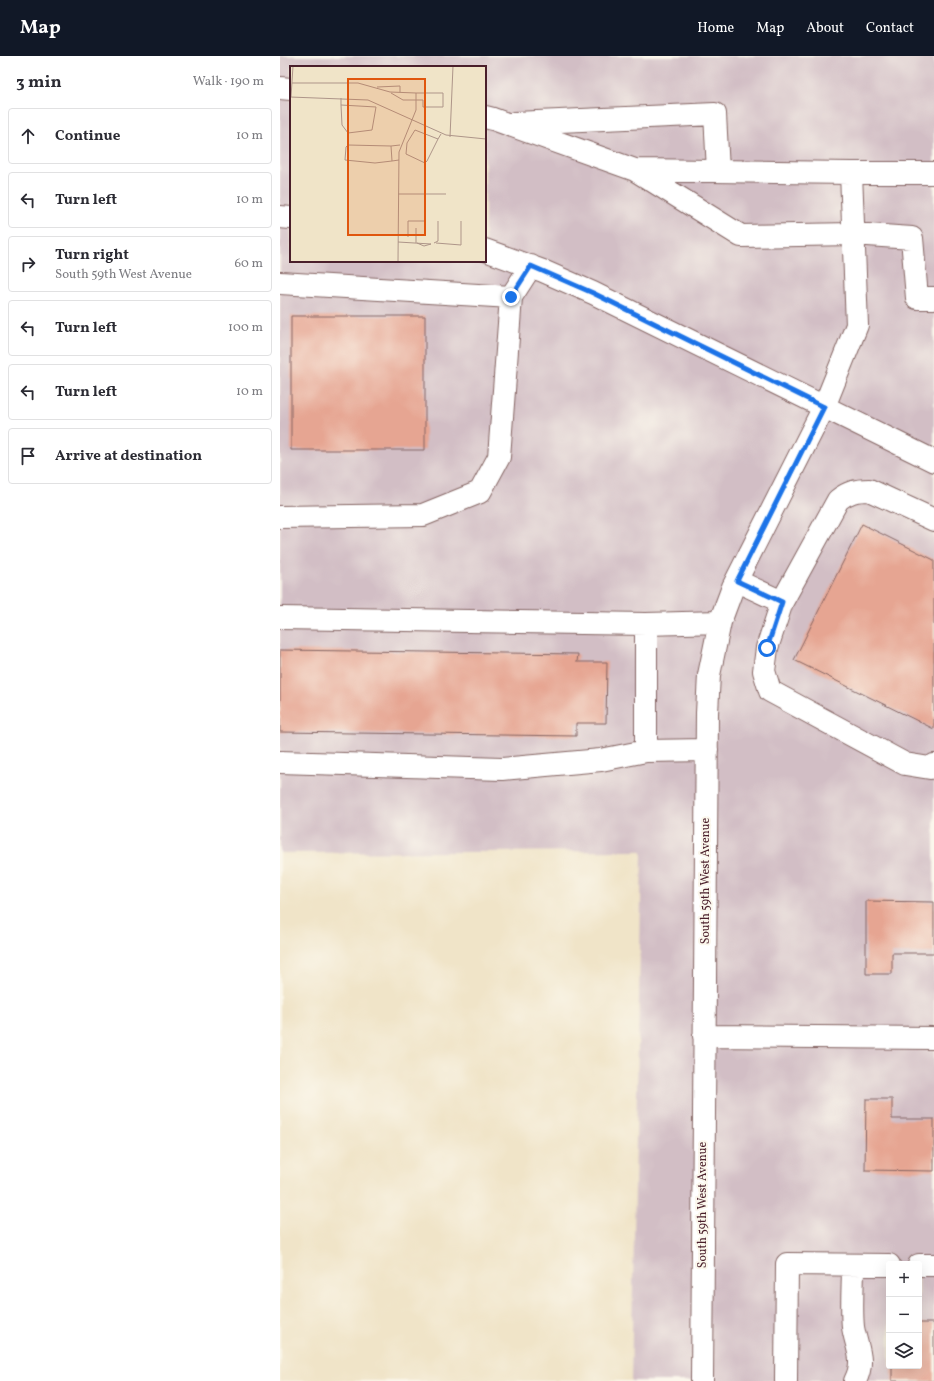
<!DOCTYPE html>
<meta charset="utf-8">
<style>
:root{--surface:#fff;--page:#f2f2f3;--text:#2b2b33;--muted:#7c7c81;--line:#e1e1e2;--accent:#111827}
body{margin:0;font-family:Vollkorn,serif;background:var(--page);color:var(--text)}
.controls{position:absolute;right:12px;bottom:12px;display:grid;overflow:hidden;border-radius:4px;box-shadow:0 4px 16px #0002}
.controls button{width:36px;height:36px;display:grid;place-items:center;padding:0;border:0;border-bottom:1px solid var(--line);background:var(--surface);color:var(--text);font:20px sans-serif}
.stop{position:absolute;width:12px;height:12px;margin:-9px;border:3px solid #1a73e8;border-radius:50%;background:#fff}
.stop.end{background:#1a73e8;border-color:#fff;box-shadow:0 1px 4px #0008}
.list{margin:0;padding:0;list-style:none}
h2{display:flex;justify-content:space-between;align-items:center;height:52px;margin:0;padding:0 16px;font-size:17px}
h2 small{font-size:13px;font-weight:400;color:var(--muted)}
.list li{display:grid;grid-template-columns:26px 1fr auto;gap:12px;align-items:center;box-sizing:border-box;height:56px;margin:0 8px 8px;padding:0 8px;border:1px solid var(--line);border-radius:4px}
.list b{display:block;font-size:15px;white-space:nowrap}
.list p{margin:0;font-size:13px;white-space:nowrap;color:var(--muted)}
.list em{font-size:13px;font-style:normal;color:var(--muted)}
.icon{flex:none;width:22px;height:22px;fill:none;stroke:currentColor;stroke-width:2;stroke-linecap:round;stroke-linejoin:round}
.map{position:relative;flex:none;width:654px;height:1325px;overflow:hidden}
header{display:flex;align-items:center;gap:24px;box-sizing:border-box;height:56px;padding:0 20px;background:var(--accent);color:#fff}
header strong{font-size:19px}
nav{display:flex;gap:22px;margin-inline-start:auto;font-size:14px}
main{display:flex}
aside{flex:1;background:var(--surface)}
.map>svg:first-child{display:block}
</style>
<header>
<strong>Map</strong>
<nav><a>Home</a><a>Map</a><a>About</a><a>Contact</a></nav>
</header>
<main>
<aside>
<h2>3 min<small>Walk · 190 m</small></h2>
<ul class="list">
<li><svg class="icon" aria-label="ahead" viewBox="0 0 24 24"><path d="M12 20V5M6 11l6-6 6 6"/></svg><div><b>Continue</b></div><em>10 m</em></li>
<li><svg class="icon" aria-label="left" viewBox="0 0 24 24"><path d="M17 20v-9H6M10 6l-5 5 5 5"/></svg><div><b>Turn left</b></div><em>10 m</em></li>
<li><svg class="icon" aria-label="right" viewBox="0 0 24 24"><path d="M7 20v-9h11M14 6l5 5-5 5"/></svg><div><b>Turn right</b><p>South 59th West Avenue</p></div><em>60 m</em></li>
<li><svg class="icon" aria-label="left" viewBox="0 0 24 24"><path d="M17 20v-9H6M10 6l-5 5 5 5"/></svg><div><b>Turn left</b></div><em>100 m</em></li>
<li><svg class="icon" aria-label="left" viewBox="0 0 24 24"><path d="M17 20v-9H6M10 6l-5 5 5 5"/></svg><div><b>Turn left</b></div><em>10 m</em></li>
<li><svg class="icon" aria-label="arrive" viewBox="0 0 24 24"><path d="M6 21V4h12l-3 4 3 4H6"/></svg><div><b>Arrive at destination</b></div></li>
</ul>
</aside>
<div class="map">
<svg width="654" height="1325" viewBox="0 0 654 1325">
<rect width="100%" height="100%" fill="#fbf7ec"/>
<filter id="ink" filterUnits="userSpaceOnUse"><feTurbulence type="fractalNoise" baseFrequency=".025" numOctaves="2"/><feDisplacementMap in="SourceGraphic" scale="8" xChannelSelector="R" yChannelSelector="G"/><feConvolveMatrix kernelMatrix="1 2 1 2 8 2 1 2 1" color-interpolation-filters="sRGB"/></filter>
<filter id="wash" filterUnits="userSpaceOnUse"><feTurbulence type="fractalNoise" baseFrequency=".012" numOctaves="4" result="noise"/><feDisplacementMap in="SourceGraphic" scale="16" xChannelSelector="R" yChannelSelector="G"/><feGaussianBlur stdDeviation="0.9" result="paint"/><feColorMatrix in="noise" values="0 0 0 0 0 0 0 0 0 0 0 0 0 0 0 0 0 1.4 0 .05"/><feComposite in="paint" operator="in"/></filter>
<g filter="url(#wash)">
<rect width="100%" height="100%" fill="#f0e4c8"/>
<!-- industrial -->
<path fill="#d2bec5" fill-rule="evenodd" d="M 0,0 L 654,0 L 654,1325 L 351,1325 L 362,795 L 0,797 ZM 11,11 L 205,11 L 205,205 L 11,205 ZM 609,1208 L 639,1208 L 639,1310 L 609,1310 Z"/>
<g id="blocks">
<!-- building -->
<path fill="#e6a592" d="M 11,260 L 145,260 L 145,394 L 11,394 Z
M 582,468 L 654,504 L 654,673 L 514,604 Z
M 0,594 L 298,598 L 297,606 L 327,606 L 326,667 L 296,667 L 296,680 L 0,676 Z
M 586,845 L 654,846 L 654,897 L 612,897 L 612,918 L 586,918 Z
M 586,1043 L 612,1043 L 612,1063 L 654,1063 L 654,1115 L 585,1114 Z
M 639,1267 L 654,1267 L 654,1325 L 612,1325 L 612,1310 L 639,1310 Z"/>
</g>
</g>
<g filter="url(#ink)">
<use href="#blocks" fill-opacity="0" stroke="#846462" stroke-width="1"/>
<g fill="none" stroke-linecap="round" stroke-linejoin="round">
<defs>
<path id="minor" d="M 0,32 L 11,33
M 205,61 L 213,63 L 355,114 L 571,117 L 577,269 L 544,351 L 453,531 L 440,566 L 429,619 L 427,657 L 422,1325
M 235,67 L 435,58 L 438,115
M 355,114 L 461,180 L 573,178 L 632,182 L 637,242 L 654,242
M 571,117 L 654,117
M 0,161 L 11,162
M 205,194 L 263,215 L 313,237 L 654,405
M 0,227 L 231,241 L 251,210
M 0,461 L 143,459 L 200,436 L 219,401 L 231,241
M 654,464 L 589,434 C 576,434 568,436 558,444 L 502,546 L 487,592 L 484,615 L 490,635 L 625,708 L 650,712 L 654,709
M 457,525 L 502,546
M 0,562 L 366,568
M 427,694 L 366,695 L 366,568 L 440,566
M 0,706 L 222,713 L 321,704 L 366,695
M 424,980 L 654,982
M 573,1209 C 573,1229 571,1251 573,1271 C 576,1291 586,1304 575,1325
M 639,1209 L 654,1209
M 506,1325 L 507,1208 L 609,1209"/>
</defs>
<!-- minor casing -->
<use href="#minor" stroke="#846462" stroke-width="24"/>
<!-- minor -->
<use href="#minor" stroke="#fff" stroke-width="22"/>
</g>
</g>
<g fill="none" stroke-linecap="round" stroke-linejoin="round" filter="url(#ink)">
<!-- route -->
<path stroke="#1a73e8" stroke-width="5" d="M 231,241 L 251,210 L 313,237 L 544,351 L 457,525 L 502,546 L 487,592"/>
</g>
<g text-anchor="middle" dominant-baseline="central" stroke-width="4" stroke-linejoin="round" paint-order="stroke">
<!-- street labels -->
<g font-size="12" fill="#4a1f2b" stroke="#fbf7ec">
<text transform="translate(426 825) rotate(-90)">South 59th West Avenue</text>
<text transform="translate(423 1149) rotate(-90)">South 59th West Avenue</text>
</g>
</g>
<!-- overview -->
<g transform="translate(10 10)">
<rect width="196" height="196" fill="#f0e4c8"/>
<path fill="none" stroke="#ae9589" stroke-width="1" d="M 2,17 L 68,17 L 100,26 L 126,27 L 126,44 L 109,86 L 108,196M 87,21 L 110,20 L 110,26M 101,27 L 113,34 L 133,34 L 133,41 L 153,41 L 153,27 L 126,27M 0,31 L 78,34 L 156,69 L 196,73M 1,31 L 3,0M 51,32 L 51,39 L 86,41M 51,39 L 52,59 L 58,67 L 82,64 L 86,41M 160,71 L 163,0M 148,73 L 125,64 L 117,77 L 116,88 L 135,97 L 137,95 L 148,73 L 151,68M 101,80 L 58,79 L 56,81 L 55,94 L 85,97 L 102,95M 109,94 L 102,95 L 101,80 L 110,79M 108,128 L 156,128M 118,171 L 118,155 L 136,155M 108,176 L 141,178 L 134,180 L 127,177M 126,177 L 126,162M 144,177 L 148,175 L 148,155M 146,177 L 171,179 L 171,155"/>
<path fill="#e0560e" fill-opacity="0.15" stroke="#e0560e" stroke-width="2" d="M 58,13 L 135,13 L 135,169 L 58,169 Z"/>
<rect width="196" height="196" fill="none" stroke="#4a1f2b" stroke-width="2"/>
</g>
</svg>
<div class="controls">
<button>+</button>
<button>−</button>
<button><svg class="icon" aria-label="layers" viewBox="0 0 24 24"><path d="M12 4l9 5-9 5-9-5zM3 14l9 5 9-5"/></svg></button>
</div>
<div class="stop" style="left:487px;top:592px"></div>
<div class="stop end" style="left:231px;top:241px"></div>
</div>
</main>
